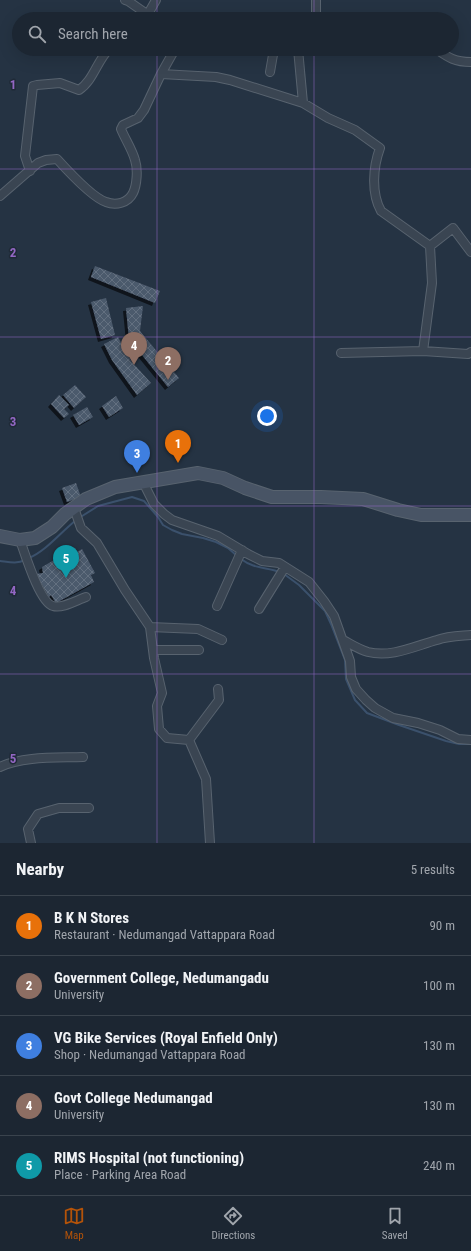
<!DOCTYPE html>
<meta charset="utf-8">
<style>
:root{--surface:#1c2632;--page:#29323e;--text:#f1f3f6;--muted:#a0a5ac;--line:#3a434d;--accent:#b45309}
body{margin:0;font-family:"Roboto Condensed",sans-serif;background:var(--page);color:var(--text)}
.you{position:absolute;left:267px;top:416px;width:14px;height:14px;margin:-10px;border:3px solid #fff;border-radius:50%;background:#1a73e8;box-shadow:0 0 0 6px #1a73e833}
.badge{display:grid;place-items:center;width:26px;height:26px;border-radius:50%;background:var(--accent);color:#fff;font-size:13px;font-weight:700}
.pin{position:absolute;translate:-50% -33px;filter:drop-shadow(0 1px 2px #0008)}
.pin::after{content:'';position:absolute;top:21px;width:14px;height:12px;background:inherit;clip-path:polygon(0 0,100% 0,50% 100%)}
.list{margin:0;padding:0;list-style:none}
h2{display:flex;justify-content:space-between;align-items:center;height:52px;margin:0;padding:0 16px;font-size:17px}
h2 small{font-size:13px;font-weight:400;color:var(--muted)}
.list li{display:grid;grid-template-columns:26px 1fr auto;gap:12px;align-items:center;box-sizing:border-box;height:60px;padding:0 16px;border-top:1px solid var(--line)}
.list b{display:block;font-size:15px;white-space:nowrap}
.list p{margin:0;font-size:13px;white-space:nowrap;color:var(--muted)}
.list em{font-size:13px;font-style:normal;color:var(--muted)}
.icon{flex:none;width:22px;height:22px;fill:none;stroke:currentColor;stroke-width:2;stroke-linecap:round;stroke-linejoin:round}
.map{position:relative;flex:none;width:471px;height:843px;overflow:hidden}
.search{position:absolute;background:var(--surface);box-shadow:0 4px 16px #0002;left:12px;right:12px;top:12px;height:44px;display:flex;align-items:center;gap:10px;box-sizing:border-box;padding:0 14px;border-radius:22px;color:var(--muted);font-size:15px}
.sheet{height:352px;background:var(--surface)}
nav{display:flex;justify-content:space-around;align-items:center;box-sizing:border-box;height:56px;border-top:1px solid var(--line);background:var(--surface);font-size:11px;color:var(--muted)}
nav a{display:grid;justify-items:center;gap:2px}
nav .on{color:var(--accent)}
.map>svg:first-child{display:block}
</style>
<div class="map">
<svg width="471" height="843" viewBox="0 0 471 843">
<defs>
<pattern id="building-cross-hatch" width="8" height="8" patternUnits="userSpaceOnUse"><rect width="8" height="8" fill="#4c5a6c"/><path d="M0 0l8 8M0 8l8-8" fill="none" stroke="#647080"/></pattern>
<filter id="shadow"><feDropShadow dx="-3" dy="3" stdDeviation="0" flood-color="#0009"/></filter>
</defs>
<rect width="100%" height="100%" fill="#253343"/>
<g fill="none" stroke-linecap="round" stroke-linejoin="round">
<!-- stream -->
<path stroke="#3b516c" stroke-width="2" d="M 79,518 L 98,506 L 132,497 L 144,501 L 158,517 L 163,525 L 172,530 L 182,534 L 203,538 L 216,542 L 228,548 L 236,555
M 29,558 C 46,551 61,532 75,521
M 241,559 C 254,569 266,567 280,572
M 0,561 C 9,562 17,564 25,560
M 284,574 L 299,585 L 325,611 L 331,624 L 345,660 L 346,679 L 355,700 L 367,713 L 399,725 L 446,741 L 459,744 L 471,744"/>
</g>
<!-- building -->
<path fill="url(#building-cross-hatch)" filter="url(#shadow)" d="M 95,266 L 160,291 L 155,303 L 91,277 Z
M 106,298 L 115,335 L 101,339 L 91,302 Z
M 143,306 L 140,331 L 179,378 L 168,387 L 129,339 L 126,308 Z
M 118,337 L 131,361 L 151,383 L 137,395 L 112,360 L 104,344 Z
M 75,385 L 86,397 L 74,408 L 63,395 Z
M 59,395 L 69,405 L 64,409 L 69,414 L 64,418 L 51,404 Z
M 116,396 L 123,408 L 109,417 L 102,406 Z
M 87,407 L 93,417 L 79,425 L 73,415 Z
M 76,483 L 81,497 L 67,502 L 62,488 Z
M 75,548 L 77,552 L 82,549 L 95,573 L 91,575 L 94,582 L 56,603 L 51,595 L 49,597 L 36,574 L 43,573 L 42,567 Z"/>
<g fill="none" stroke-linecap="round" stroke-linejoin="round">
<defs>
<path id="minor" d="M 125,0 L 128,1 L 154,19
M 316,0 L 316,19
M 148,14 L 156,0
M 320,19 L 330,17 L 347,19
M 298,49 L 303,103
M 436,49 C 449,58 455,62 471,62
M 270,72 L 274,49
M 161,74 L 216,77 L 230,80 L 303,103 L 328,118 L 355,130 L 380,148 C 373,167 371,193 381,211 L 430,246
M 30,171 L 25,156 L 33,86 L 37,85 L 60,83 L 79,90 C 93,81 97,61 109,49
M 0,196 L 38,163 L 46,160 L 57,159 C 67,170 93,198 106,202 C 116,206 128,203 133,193 C 137,185 138,169 135,160 C 132,149 125,139 121,129 L 123,125 L 138,118 L 144,110 L 161,74 L 175,49
M 423,351 L 432,283 L 430,246 L 453,228 L 471,252
M 341,353 L 423,351 L 468,354 L 471,352
M 143,482 L 154,504 L 164,514 L 172,520 L 218,536 L 248,554 L 262,561 L 279,563 L 309,582 L 324,601 L 334,616 L 350,661 L 351,677 L 356,689 L 366,700 L 375,708 L 393,718 L 418,723 L 440,730 L 458,739 L 471,740
M 74,508 L 81,528 L 97,543 L 125,590 L 150,627 L 154,658 L 162,693 L 157,706 L 159,729 L 167,738 L 189,740 L 206,779 L 210,843
M 20,540 C 25,554 40,603 53,606 C 62,609 77,600 86,597
M 217,606 L 242,550
M 259,609 L 285,567
M 150,627 L 198,629 L 222,640
M 343,640 C 351,644 358,649 368,652 C 391,658 415,646 437,640 C 448,636 460,636 471,635
M 153,650 L 199,650
M 189,740 L 219,700 L 218,689
M 0,767 C 22,756 58,758 83,757
M 31,843 L 28,829 L 38,814 L 59,808 L 89,808"/>
<path id="secondary" d="M 0,536 L 20,540 L 35,538 L 52,527 L 65,514 L 86,499 L 115,487 L 198,473 L 223,478 L 245,488 L 272,497 L 321,497 L 363,499 L 398,510 L 421,515 L 471,515"/>
</defs>
<!-- minor casing -->
<use href="#minor" stroke="#58636f" stroke-width="10"/>
<!-- secondary casing -->
<use href="#secondary" stroke="#58636f" stroke-width="14"/>
<!-- minor -->
<use href="#minor" stroke="#3a4552" stroke-width="8"/>
<!-- secondary -->
<use href="#secondary" stroke="#485465" stroke-width="12"/>
</g>
<!-- grid -->
<path fill="none" stroke="#9367c4" stroke-width="1" stroke-opacity="0.55" d="M 157,0 L 157,19M 314,0 L 314,19M 157,49 L 157,843M 314,49 L 314,843M 0,169 L 471,169M 0,337 L 471,337M 0,506 L 471,506M 0,674 L 471,674"/>
<g font-size="13" text-anchor="middle" font-weight="bold" fill="#9367c4" stroke="#1f2a37" stroke-width="3" stroke-linejoin="round" paint-order="stroke">
<text x="13" y="89">1</text>
<text x="13" y="257">2</text>
<text x="13" y="426">3</text>
<text x="13" y="595">4</text>
<text x="13" y="763">5</text>
</g>
</svg>
<div class="you"></div>
<div class="pin badge" style="left:178px;top:463px;background:#e8710a">1</div>
<div class="pin badge" style="left:168px;top:380px;background:#8d6e63">2</div>
<div class="pin badge" style="left:137px;top:473px;background:#3f7fe0">3</div>
<div class="pin badge" style="left:134px;top:365px;background:#8d6e63">4</div>
<div class="pin badge" style="left:66px;top:578px;background:#0f9aa8">5</div>
<div class="search"><svg class="icon" aria-label="search" viewBox="0 0 24 24"><circle cx="10" cy="10" r="6"/><path d="M15 15l6 6"/></svg>Search here</div>
</div>
<section class="sheet">
<h2>Nearby<small>5 results</small></h2>
<ul class="list">
<li><span class="badge" style="background:#e8710a">1</span><div><b>B K N Stores</b><p>Restaurant · Nedumangad Vattappara Road</p></div><em>90 m</em></li>
<li><span class="badge" style="background:#8d6e63">2</span><div><b>Government College, Nedumangadu</b><p>University</p></div><em>100 m</em></li>
<li><span class="badge" style="background:#3f7fe0">3</span><div><b>VG Bike Services (Royal Enfield Only)</b><p>Shop · Nedumangad Vattappara Road</p></div><em>130 m</em></li>
<li><span class="badge" style="background:#8d6e63">4</span><div><b>Govt College Nedumangad</b><p>University</p></div><em>130 m</em></li>
<li><span class="badge" style="background:#0f9aa8">5</span><div><b>RIMS Hospital (not functioning)</b><p>Place · Parking Area Road</p></div><em>240 m</em></li>
</ul>
</section>
<nav>
<a class="on"><svg class="icon" aria-label="map" viewBox="0 0 24 24"><path d="M3 6l6-2 6 2 6-2v14l-6 2-6-2-6 2zM9 4v14M15 6v14"/></svg>Map</a>
<a><svg class="icon" aria-label="directions" viewBox="0 0 24 24"><path d="M12 3l9 9-9 9-9-9zM9 14v-3h6M13 9l2 2-2 2"/></svg>Directions</a>
<a><svg class="icon" aria-label="saved" viewBox="0 0 24 24"><path d="M7 4h10v16l-5-4-5 4z"/></svg>Saved</a>
</nav>
